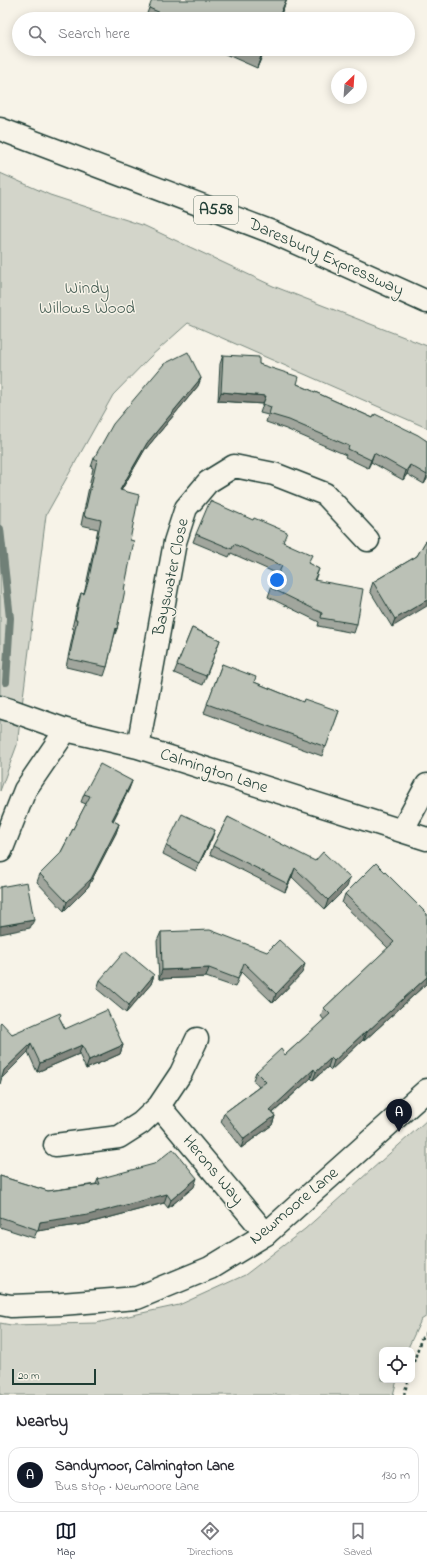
<!DOCTYPE html>
<meta charset="utf-8">
<style>
:root{--surface:#fff;--page:#f7f7f7;--text:#2b2b33;--muted:#7c7c81;--line:#e1e1e2;--accent:#111827}
body{margin:0;font-family:"Indie Flower",sans-serif;background:var(--page);color:var(--text)}
.controls{position:absolute;right:12px;bottom:12px;display:grid;overflow:hidden;border-radius:8px;box-shadow:0 2px 10px #0003}
.controls button{width:36px;height:36px;display:grid;place-items:center;padding:0;border:0;border-bottom:1px solid var(--line);background:var(--surface);color:var(--text);font:20px sans-serif}
.compass{position:absolute;left:331px;top:68px;width:36px;height:36px;border-radius:50%;background:var(--surface);box-shadow:0 2px 10px #0003;rotate:25deg}
.scale{position:absolute;left:12px;bottom:10px;width:84px;box-sizing:border-box;padding-left:4px;border:2px solid #1f3d34;border-top:0;font-size:11px;line-height:14px;white-space:nowrap;color:#1f3d34;-webkit-text-stroke:3px #f7f3e8;paint-order:stroke}
.you{position:absolute;left:277px;top:580px;width:14px;height:14px;margin:-10px;border:3px solid #fff;border-radius:50%;background:#1a73e8;box-shadow:0 0 0 6px #1a73e833}
.badge{display:grid;place-items:center;width:26px;height:26px;border-radius:50%;background:var(--accent);color:#fff;font-size:13px;font-weight:700}
.pin{position:absolute;translate:-50% -33px;filter:drop-shadow(0 1px 2px #0008)}
.pin::after{content:'';position:absolute;top:21px;width:14px;height:12px;background:inherit;clip-path:polygon(0 0,100% 0,50% 100%)}
.list{margin:0;padding:0;list-style:none}
h2{display:flex;justify-content:space-between;align-items:center;height:52px;margin:0;padding:0 16px;font-size:17px}
h2 small{font-size:13px;font-weight:400;color:var(--muted)}
.list li{display:grid;grid-template-columns:26px 1fr auto;gap:12px;align-items:center;box-sizing:border-box;height:56px;margin:0 8px 8px;padding:0 8px;border:1px solid var(--line);border-radius:12px}
.list b{display:block;font-size:15px;white-space:nowrap}
.list p{margin:0;font-size:13px;white-space:nowrap;color:var(--muted)}
.list em{font-size:13px;font-style:normal;color:var(--muted)}
.icon{flex:none;width:22px;height:22px;fill:none;stroke:currentColor;stroke-width:2;stroke-linecap:round;stroke-linejoin:round}
.map{position:relative;flex:none;width:427px;height:1395px;overflow:hidden}
.search{position:absolute;background:var(--surface);box-shadow:0 2px 10px #0003;left:12px;right:12px;top:12px;height:44px;display:flex;align-items:center;gap:10px;box-sizing:border-box;padding:0 14px;border-radius:22px;color:var(--muted);font-size:15px}
.sheet{height:116px;background:var(--surface)}
nav{display:flex;justify-content:space-around;align-items:center;box-sizing:border-box;height:56px;border-top:1px solid var(--line);background:var(--surface);font-size:11px;color:var(--muted)}
nav a{display:grid;justify-items:center;gap:2px}
nav .on{color:var(--accent)}
.map>svg:first-child{display:block}
</style>
<div class="map">
<svg width="427" height="1395" viewBox="0 0 427 1395">
<rect width="100%" height="100%" fill="#f7f3e8"/>
<filter id="ink" filterUnits="userSpaceOnUse"><feTurbulence type="fractalNoise" baseFrequency=".025" numOctaves="2"/><feDisplacementMap in="SourceGraphic" scale="8" xChannelSelector="R" yChannelSelector="G"/><feConvolveMatrix kernelMatrix="1 2 1 2 8 2 1 2 1" color-interpolation-filters="sRGB"/></filter>
<g filter="url(#ink)">
<!-- green -->
<path fill="#d3d5ca" stroke="#79897f" d="M 0,173 L 50,195 L 145,226 L 273,286 L 427,346 L 427,428 L 188,323 L 150,357 L 113,395 L 46,515 L 17,745 L 0,791 Z
M 427,1120 L 427,1316 L 421,1320 L 407,1350 L 382,1350 L 382,1380 L 397,1380 L 393,1395 L 0,1395 L 0,1323 L 11,1325 L 96,1323 L 179,1305 L 245,1275 L 305,1229 Z"/>
<g fill="none" stroke-linecap="round" stroke-linejoin="round">
<!-- stream -->
<path stroke="#6f8077" stroke-width="8" d="M 0,529 L 10,618 L 6,682"/>
<defs>
<path id="street" d="M 0,707 L 13,711 L 66,730 L 138,747 L 427,839
M 138,747 L 175,542 L 186,508 L 208,482 L 234,466 L 274,474 L 325,494 L 368,540
M 402,831 L 427,785
M 1,851 L 25,790 L 66,730
M 159,1106 L 266,1234
M 55,1145 L 119,1137 L 141,1123 L 159,1106 L 181,1073 L 197,1039"/>
<path id="secondary" d="M 0,1304 L 11,1306 L 61,1304 L 137,1298 L 210,1268 L 266,1234 L 427,1090"/>
<path id="primary" d="M 0,129 L 272,232 L 427,302"/>
</defs>
<!-- street casing -->
<use href="#street" stroke="#1f3d34" stroke-width="25"/>
<!-- secondary casing -->
<use href="#secondary" stroke="#1f3d34" stroke-width="25"/>
<!-- primary casing -->
<use href="#primary" stroke="#1f3d34" stroke-width="25"/>
<!-- path -->
<path stroke="#1f3d34" stroke-width="2.5" stroke-dasharray="3 3" stroke-linecap="butt" d="M 412,1368 L 421,1339 L 427,1332
M 404,1395 L 408,1380"/>
<!-- street -->
<use href="#street" stroke="#f7f3e8" stroke-width="22"/>
<!-- secondary -->
<use href="#secondary" stroke="#f7f3e8" stroke-width="22"/>
<!-- primary -->
<use href="#primary" stroke="#f7f3e8" stroke-width="22"/>
</g>
<!-- wall -->
<path fill="#a1a69d" stroke="#1f3d34" d="M 149,8 L 279,19 L 145,19 Z
M 214,49 L 265,49 L 257,68 Z
M 223,355 L 259,364 L 297,384 L 373,418 L 427,441 L 427,479 L 424,484 L 407,474 L 403,480 L 371,462 L 368,468 L 345,457 L 346,455 L 286,429 L 266,422 L 268,415 L 260,413 L 263,404 L 218,401 L 220,364 Z
M 201,378 L 198,386 L 144,451 L 121,491 L 130,540 L 124,590 L 117,629 L 114,637 L 107,667 L 104,676 L 66,667 L 74,629 L 72,628 L 78,602 L 81,593 L 84,594 L 85,590 L 98,529 L 81,525 L 93,468 L 91,467 L 94,458 Z
M 196,534 L 284,542 L 309,564 L 319,569 L 315,580 L 357,624 L 354,633 L 318,626 L 319,622 L 268,597 L 271,588 L 278,574 L 231,553 L 229,557 L 193,542 Z
M 427,539 L 392,627 L 370,591 L 373,582 L 417,556 Z
M 192,628 L 220,640 L 203,685 L 174,673 Z
M 222,664 L 254,682 L 303,702 L 339,711 L 322,756 L 204,713 Z
M 132,781 L 129,789 L 113,821 L 119,824 L 116,833 L 88,887 L 64,911 L 37,882 L 40,874 L 60,854 L 86,804 L 81,802 L 84,794 Z
M 228,817 L 347,887 L 325,909 L 292,877 L 285,892 L 210,854 L 213,846 Z
M 212,838 L 196,871 L 163,854 L 166,846 Z
M 345,894 L 427,914 L 427,983 L 364,1041 L 363,1040 L 331,1070 L 328,1067 L 313,1080 L 311,1078 L 273,1113 L 275,1116 L 272,1125 L 241,1148 L 221,1122 L 224,1113 L 259,1087 L 253,1080 L 256,1072 L 285,1055 L 324,1020 L 321,1016 L 324,1008 L 388,948 L 342,903 Z
M 161,932 L 302,973 L 273,1003 L 241,972 L 235,987 L 206,977 L 159,979 L 157,941 Z
M 154,975 L 151,984 L 126,1013 L 97,989 L 100,980 Z
M 60,1019 L 65,1029 L 123,1045 L 120,1054 L 86,1069 L 79,1054 L 37,1072 L 28,1052 L 12,1034 Z
M 0,1176 L 48,1191 L 96,1184 L 98,1179 L 194,1187 L 168,1208 L 164,1203 L 85,1224 L 37,1231 L 34,1238 L 0,1227 Z"/>
<!-- shaded-wall -->
<path fill="#83877f" stroke="#1f3d34" d="M 286,0 L 287,0 L 279,19 L 278,19 Z
M 264,49 L 265,49 L 257,68 L 261,56 Z
M 201,378 L 198,386 L 144,451 L 116,499 L 120,490 L 147,443 Z
M 221,392 L 266,396 L 263,404 L 218,401 Z
M 374,453 L 371,462 L 368,468 L 371,460 Z
M 410,465 L 407,474 L 403,480 L 406,471 Z
M 427,476 L 427,479 L 424,484 Z
M 427,600 L 427,606 L 392,627 L 395,619 Z
M 132,781 L 129,789 L 109,829 L 112,820 Z
M 119,824 L 116,833 L 88,887 L 64,911 L 67,902 Z
M 215,830 L 212,838 L 196,871 L 199,863 Z
M 295,868 L 292,877 L 285,892 L 288,884 Z
M 350,878 L 347,887 L 325,909 L 328,900 Z
M 34,920 L 30,928 L 0,934 L 0,926 Z
M 305,964 L 302,973 L 273,1003 L 276,994 Z
M 209,968 L 206,977 L 159,979 L 162,970 Z
M 154,975 L 151,984 L 126,1013 L 129,1005 Z
M 427,977 L 427,983 L 364,1041 L 367,1032 Z
M 366,1031 L 363,1040 L 331,1070 L 334,1061 Z
M 31,1044 L 28,1052 L 1,1079 L 4,1070 Z
M 82,1045 L 79,1054 L 37,1072 L 40,1063 Z
M 123,1045 L 120,1054 L 86,1069 L 89,1060 Z
M 331,1058 L 328,1067 L 313,1080 L 316,1072 Z
M 314,1069 L 311,1078 L 267,1118 L 270,1110 Z
M 275,1116 L 272,1125 L 241,1148 L 244,1139 Z
M 197,1178 L 194,1187 L 168,1208 L 171,1200 Z
M 167,1194 L 164,1203 L 85,1224 L 37,1231 L 40,1222 Z"/>
<!-- building -->
<path fill="#bbc1b6" stroke="#1f3d34" d="M 152,0 L 286,0 L 278,19 L 175,19 L 149,8 Z
M 244,49 L 264,49 L 261,56 Z
M 188,352 L 201,378 L 147,443 L 120,490 L 139,495 L 130,540 L 134,541 L 124,590 L 125,590 L 117,629 L 116,628 L 107,667 L 69,659 L 77,620 L 75,620 L 81,593 L 84,594 L 88,582 L 101,520 L 84,516 L 97,460 L 94,458 L 113,424 L 164,364 Z
M 223,355 L 259,357 L 259,364 L 299,377 L 297,384 L 373,418 L 375,414 L 418,435 L 427,441 L 427,475 L 410,465 L 406,471 L 374,453 L 371,460 L 348,449 L 349,446 L 289,420 L 269,414 L 271,407 L 263,404 L 266,396 L 221,392 Z
M 210,501 L 253,520 L 254,518 L 287,532 L 283,542 L 312,555 L 308,563 L 319,569 L 314,580 L 363,589 L 357,624 L 321,618 L 322,613 L 271,588 L 282,566 L 234,544 L 232,549 L 196,534 Z
M 427,539 L 427,600 L 395,619 L 373,582 L 417,556 Z
M 192,628 L 220,640 L 206,676 L 177,665 Z
M 222,664 L 256,677 L 254,682 L 303,702 L 304,699 L 339,711 L 326,747 L 207,704 Z
M 100,764 L 132,781 L 112,820 L 119,824 L 91,879 L 67,902 L 40,874 L 60,854 L 90,796 L 84,794 Z
M 182,814 L 215,830 L 199,863 L 166,846 Z
M 228,817 L 315,861 L 323,852 L 350,878 L 328,900 L 295,868 L 288,884 L 213,846 Z
M 376,863 L 427,914 L 427,977 L 367,1032 L 366,1031 L 334,1061 L 331,1058 L 316,1072 L 314,1069 L 270,1110 L 275,1116 L 244,1139 L 224,1113 L 266,1082 L 256,1072 L 281,1049 L 285,1055 L 330,1014 L 324,1008 L 394,942 L 345,894 Z
M 27,882 L 34,920 L 0,926 L 0,887 Z
M 210,930 L 267,952 L 279,940 L 305,964 L 276,994 L 244,963 L 238,979 L 209,968 L 162,970 L 161,932 Z
M 125,951 L 154,975 L 129,1005 L 100,980 Z
M 107,1010 L 123,1045 L 89,1060 L 82,1045 L 40,1063 L 31,1044 L 4,1070 L 0,1084 L 0,1023 L 1,1022 L 12,1034 L 60,1013 L 61,1015 L 59,1017 L 65,1029 Z
M 173,1149 L 197,1178 L 171,1200 L 167,1194 L 88,1215 L 40,1222 L 38,1230 L 0,1217 L 0,1176 L 48,1191 L 100,1184 L 98,1179 L 154,1164 Z"/>
</g>
<g text-anchor="middle" dominant-baseline="central" stroke-width="3" stroke-linejoin="round" paint-order="stroke">
<!-- shield labels -->
<rect fill="#f7f3e8" stroke="#60746a" stroke-width="1" x="194" y="196" width="44" height="28" rx="3"/>
<g font-size="16" font-weight="bold" fill="#1f3d34">
<text x="216" y="210">A558</text>
</g>
<!-- street labels -->
<g font-size="17" fill="#1f3d34" stroke="#f7f3e8">
<text transform="translate(326 257) rotate(24)">Daresbury Expressway</text>
<text transform="translate(171 577) rotate(-78)">Bayswater Close</text>
<text transform="translate(214 771) rotate(18)">Calmington Lane</text>
<text transform="translate(213 1170) rotate(50)">Herons Way</text>
<text transform="translate(294 1206) rotate(-40)">Newmoore Lane</text>
</g>
<!-- park labels -->
<g font-size="17" fill="#435b52" stroke="#f7f3e8">
<text x="87" y="288">Windy<tspan x="87" dy="20">Willows Wood</tspan></text>
</g>
</g>
</svg>
<div class="controls">
<button><svg class="icon" aria-label="locate" viewBox="0 0 24 24"><circle cx="12" cy="12" r="6"/><path d="M12 2v4M12 18v4M2 12h4M18 12h4"/></svg></button>
</div>
<svg class="compass" viewBox="-18 -18 36 36"><path d="M0-13l5 13h-10z" fill="#e53935"/><path d="M0 13l5-13h-10z" fill="#7c7c81"/></svg>
<div class="scale">20 m</div>
<div class="you"></div>
<div class="pin badge" style="left:399px;top:1132px">A</div>
<div class="search"><svg class="icon" aria-label="search" viewBox="0 0 24 24"><circle cx="10" cy="10" r="6"/><path d="M15 15l6 6"/></svg>Search here</div>
</div>
<section class="sheet">
<h2>Nearby<small></small></h2>
<ul class="list">
<li><span class="badge">A</span><div><b>Sandymoor, Calmington Lane</b><p>Bus stop · Newmoore Lane</p></div><em>130 m</em></li>
</ul>
</section>
<nav>
<a class="on"><svg class="icon" aria-label="map" viewBox="0 0 24 24"><path d="M3 6l6-2 6 2 6-2v14l-6 2-6-2-6 2zM9 4v14M15 6v14"/></svg>Map</a>
<a><svg class="icon" aria-label="directions" viewBox="0 0 24 24"><path d="M12 3l9 9-9 9-9-9zM9 14v-3h6M13 9l2 2-2 2"/></svg>Directions</a>
<a><svg class="icon" aria-label="saved" viewBox="0 0 24 24"><path d="M7 4h10v16l-5-4-5 4z"/></svg>Saved</a>
</nav>
